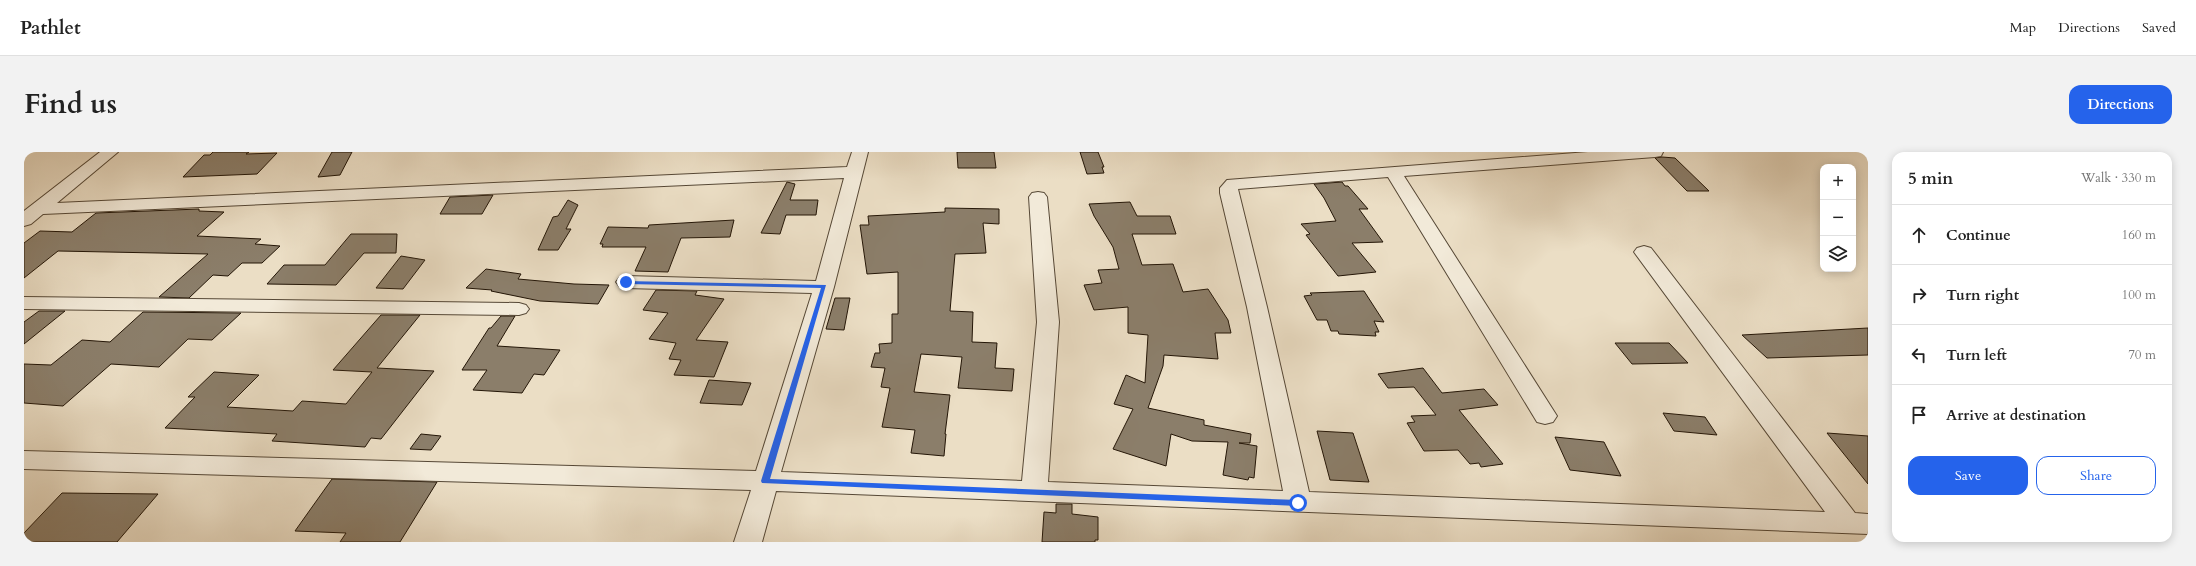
<!DOCTYPE html>
<meta charset="utf-8">
<style>
:root{--surface:#fff;--page:#f2f2f2;--text:#222;--muted:#767676;--line:#e0e0e0;--accent:#2563eb}
body{margin:0;font-family:Cardo,serif;background:var(--page);color:var(--text)}
.controls{position:absolute;right:12px;top:12px;display:grid;overflow:hidden;border-radius:8px;box-shadow:0 2px 10px #0003}
.controls button{width:36px;height:36px;display:grid;place-items:center;padding:0;border:0;border-bottom:1px solid var(--line);background:var(--surface);color:var(--text);font:20px sans-serif}
.stop{position:absolute;width:12px;height:12px;margin:-9px;border:3px solid #2563eb;border-radius:50%;background:#fff}
.stop.end{background:#2563eb;border-color:#fff;box-shadow:0 1px 4px #0008}
.list{margin:0;padding:0;list-style:none}
h2{display:flex;justify-content:space-between;align-items:center;height:52px;margin:0;padding:0 16px;font-size:17px}
h2 small{font-size:13px;font-weight:400;color:var(--muted)}
.list li{display:grid;grid-template-columns:26px 1fr auto;gap:12px;align-items:center;box-sizing:border-box;height:60px;padding:0 16px;border-top:1px solid var(--line)}
.list b{display:block;font-size:15px;white-space:nowrap}
.list em{font-size:13px;font-style:normal;color:var(--muted)}
.actions{display:flex;gap:8px;padding:12px 16px}
.actions a{flex:1;padding:9px 0;border:1px solid var(--accent);border-radius:12px;text-align:center;font-size:14px;color:var(--accent)}
.actions .main{background:var(--accent);color:#fff}
.icon{flex:none;width:22px;height:22px;fill:none;stroke:currentColor;stroke-width:2;stroke-linecap:round;stroke-linejoin:round}
.map{position:relative;flex:none;width:1844px;height:390px;overflow:hidden;border-radius:12px}
header{display:flex;align-items:center;gap:24px;box-sizing:border-box;height:56px;padding:0 20px;background:var(--surface);border-bottom:1px solid var(--line)}
header strong{font-size:19px}
nav{display:flex;gap:22px;margin-inline-start:auto;font-size:14px}
.intro{display:flex;align-items:center;justify-content:space-between;box-sizing:border-box;height:96px;padding:0 24px}
h1{margin:0;font-size:28px}
.button{padding:10px 18px;border-radius:12px;background:var(--accent);color:#fff;font-size:14px;font-weight:700}
main{display:flex;gap:24px;padding:0 24px}
aside{flex:1;background:var(--surface);border-radius:12px;box-shadow:0 2px 10px #0003}
.map>svg:first-child{display:block}
</style>
<header>
<strong>Pathlet</strong>
<nav><a>Map</a><a>Directions</a><a>Saved</a></nav>
</header>
<div class="intro"><h1>Find us</h1><a class="button">Directions</a></div>
<main>
<div class="map">
<svg width="1844" height="390" viewBox="0 0 1844 390">
<rect width="100%" height="100%" fill="#ebdec5"/>
<filter id="stains"><feTurbulence type="fractalNoise" baseFrequency=".005" numOctaves="4"/><feColorMatrix values="0 0 0 0 .2 0 0 0 0 .09 0 0 0 0 .02 0 0 0 .5 -.17"/></filter>
<radialGradient id="worn" r=".72"><stop offset=".6" stop-color="#630" stop-opacity="0"/><stop offset="1" stop-color="#630" stop-opacity=".3"/></radialGradient>
<!-- building -->
<path fill="#8b7e6a" stroke="#241607" d="M 189,0 L 225,0 L 222,2 L 253,1 L 233,22 L 159,25 L 180,3 L 186,3 Z
M 308,0 L 328,0 L 316,23 L 294,25 Z
M 933,0 L 970,0 L 972,16 L 934,16 Z
M 1056,0 L 1074,0 L 1080,15 L 1078,15 L 1080,21 L 1063,22 Z
M 1638,5 L 1651,6 L 1685,39 L 1663,39 L 1631,6 Z
M 763,30 L 771,32 L 766,48 L 794,48 L 792,63 L 762,63 L 756,82 L 737,81 Z
M 1318,30 L 1321,34 L 1324,34 L 1344,57 L 1335,57 L 1359,90 L 1328,91 L 1352,120 L 1314,124 L 1282,83 L 1286,82 L 1277,72 L 1312,69 L 1300,46 L 1290,32 Z
M 469,43 L 458,62 L 416,62 L 426,45 Z
M 544,48 L 554,53 L 542,77 L 547,77 L 534,98 L 514,98 L 529,65 L 534,64 Z
M 1106,50 L 1113,64 L 1146,64 L 1152,82 L 1108,82 L 1118,113 L 1149,112 L 1159,140 L 1184,137 L 1204,168 L 1207,181 L 1191,181 L 1194,207 L 1140,203 L 1139,214 L 1124,256 L 1180,268 L 1180,273 L 1227,282 L 1226,291 L 1215,291 L 1233,294 L 1230,326 L 1225,325 L 1224,328 L 1199,323 L 1204,290 L 1168,289 L 1147,282 L 1142,314 L 1089,297 L 1109,257 L 1090,252 L 1102,223 L 1121,231 L 1124,183 L 1104,181 L 1104,155 L 1070,158 L 1060,133 L 1078,131 L 1074,118 L 1095,117 L 1089,95 L 1070,64 L 1065,52 Z
M 921,56 L 975,57 L 975,72 L 959,71 L 962,101 L 931,102 L 926,159 L 949,160 L 948,190 L 973,191 L 971,216 L 990,217 L 988,239 L 934,236 L 938,205 L 897,202 L 890,240 L 926,243 L 921,282 L 922,282 L 920,304 L 887,301 L 891,278 L 858,275 L 866,236 L 857,235 L 861,216 L 847,215 L 851,201 L 856,201 L 855,192 L 868,191 L 868,162 L 874,162 L 874,120 L 843,122 L 836,73 L 845,73 L 844,64 L 921,60 Z
M 175,57 L 175,59 L 200,60 L 173,84 L 237,87 L 231,92 L 256,94 L 238,111 L 218,111 L 204,124 L 189,123 L 165,146 L 135,145 L 184,102 L 34,99 L 0,126 L 0,91 L 16,79 L 48,80 L 72,61 Z
M 710,68 L 706,85 L 657,86 L 644,120 L 611,119 L 622,95 L 578,95 L 579,92 L 576,92 L 584,75 L 624,76 L 625,73 Z
M 327,82 L 373,82 L 372,101 L 340,101 L 312,133 L 243,132 L 260,113 L 301,113 Z
M 377,104 L 401,108 L 379,137 L 352,136 Z
M 462,117 L 497,122 L 494,127 L 550,132 L 585,133 L 574,152 L 516,149 L 467,139 L 468,138 L 442,136 Z
M 632,138 L 673,139 L 671,143 L 700,147 L 672,188 L 704,190 L 690,225 L 650,223 L 657,208 L 645,207 L 652,191 L 625,187 L 644,161 L 619,158 Z
M 1340,139 L 1360,170 L 1350,169 L 1355,180 L 1351,180 L 1352,184 L 1315,182 L 1314,179 L 1307,179 L 1303,168 L 1293,168 L 1280,144 L 1288,143 L 1286,141 Z
M 811,146 L 826,146 L 820,178 L 802,177 Z
M 15,159 L 41,159 L 0,192 L 0,170 Z
M 119,160 L 217,161 L 188,188 L 164,187 L 135,215 L 87,212 L 39,254 L 0,251 L 0,212 L 27,213 L 58,188 L 86,190 Z
M 357,163 L 396,163 L 353,216 L 410,219 L 357,287 L 347,286 L 341,295 L 248,289 L 253,282 L 141,276 L 171,245 L 164,245 L 190,220 L 235,223 L 203,255 L 269,259 L 278,249 L 322,252 L 348,220 L 309,218 Z
M 477,164 L 491,164 L 473,194 L 536,198 L 520,223 L 510,222 L 498,241 L 449,238 L 463,218 L 438,218 L 465,176 L 467,176 Z
M 1844,176 L 1844,203 L 1743,206 L 1718,183 Z
M 1591,191 L 1645,191 L 1664,211 L 1608,212 Z
M 1399,216 L 1418,241 L 1460,237 L 1474,253 L 1435,258 L 1479,312 L 1457,315 L 1455,311 L 1446,312 L 1434,298 L 1400,299 L 1383,271 L 1391,270 L 1387,264 L 1412,263 L 1390,235 L 1364,236 L 1354,222 Z
M 685,228 L 727,231 L 718,253 L 676,251 Z
M 1639,261 L 1681,265 L 1693,283 L 1650,279 Z
M 1293,279 L 1329,281 L 1345,330 L 1306,328 Z
M 1803,281 L 1844,284 L 1844,332 Z
M 397,282 L 417,284 L 407,298 L 386,297 Z
M 1531,285 L 1580,290 L 1597,324 L 1546,318 Z
M 308,327 L 413,330 L 376,390 L 316,390 L 322,381 L 271,379 Z
M 38,341 L 134,342 L 93,390 L 0,390 L 0,381 Z
M 1032,352 L 1048,352 L 1048,362 L 1074,365 L 1074,388 L 1071,388 L 1071,390 L 1018,390 L 1020,360 L 1032,361 Z"/>
<g fill="none" stroke-linecap="round" stroke-linejoin="round">
<defs>
<path id="minor" d="M 76,0 L 94,0 L 33,51 L 823,15 L 828,0 L 844,0 L 810,135 L 757,320 L 998,329 L 1013,170 L 1005,45 L 1008,41 L 1014,40 L 1020,41 L 1023,45 L 1035,170 L 1024,330 L 1259,339 L 1223,155 L 1196,41 L 1196,36 L 1203,28 L 1564,0 L 1639,0 L 1637,4 L 1631,5 L 1380,24 L 1533,264 L 1529,270 L 1521,272 L 1513,270 L 1364,25 L 1214,37 L 1243,155 L 1285,340 L 1801,360 L 1610,100 L 1613,96 L 1620,94 L 1627,96 L 1831,361 L 1844,362 L 1844,382 L 752,339 L 738,390 L 710,390 L 727,338 L 0,317 L 0,299 L 732,319 L 788,141 L 602,136 L 595,134 L 592,130 L 595,126 L 602,124 L 792,129 L 820,26 L 19,62 L 7,72 L 0,74 L 0,59 Z
M 0,145 L 495,151 L 502,153 L 505,157 L 502,161 L 495,163 L 0,157 Z"/>
</defs>
<!-- minor casing -->
<use href="#minor" stroke="#564836" stroke-width="2"/>
<!-- minor -->
<use href="#minor" fill="#f2ead9" fill-rule="evenodd"/>
</g>
<!-- route -->
<path fill="#2563eb" d="M 600,129 L 802,133 L 746,327 L 1274,348 L 1278,351 L 1274,354 L 738,331 L 737,329 L 797,136 L 602,132 Z"/>
<rect width="100%" height="100%" filter="url(#stains)"/>
<rect width="100%" height="100%" fill="url(#worn)"/>
</svg>
<div class="controls">
<button>+</button>
<button>−</button>
<button><svg class="icon" aria-label="layers" viewBox="0 0 24 24"><path d="M12 4l9 5-9 5-9-5zM3 14l9 5 9-5"/></svg></button>
</div>
<div class="stop" style="left:1274px;top:351px"></div>
<div class="stop end" style="left:602px;top:130px"></div>
</div>
<aside>
<h2>5 min<small>Walk · 330 m</small></h2>
<ul class="list">
<li><svg class="icon" aria-label="ahead" viewBox="0 0 24 24"><path d="M12 20V5M6 11l6-6 6 6"/></svg><div><b>Continue</b></div><em>160 m</em></li>
<li><svg class="icon" aria-label="right" viewBox="0 0 24 24"><path d="M7 20v-9h11M14 6l5 5-5 5"/></svg><div><b>Turn right</b></div><em>100 m</em></li>
<li><svg class="icon" aria-label="left" viewBox="0 0 24 24"><path d="M17 20v-9H6M10 6l-5 5 5 5"/></svg><div><b>Turn left</b></div><em>70 m</em></li>
<li><svg class="icon" aria-label="arrive" viewBox="0 0 24 24"><path d="M6 21V4h12l-3 4 3 4H6"/></svg><div><b>Arrive at destination</b></div></li>
</ul>
<div class="actions"><a class="main">Save</a><a>Share</a></div>
</aside>
</main>
